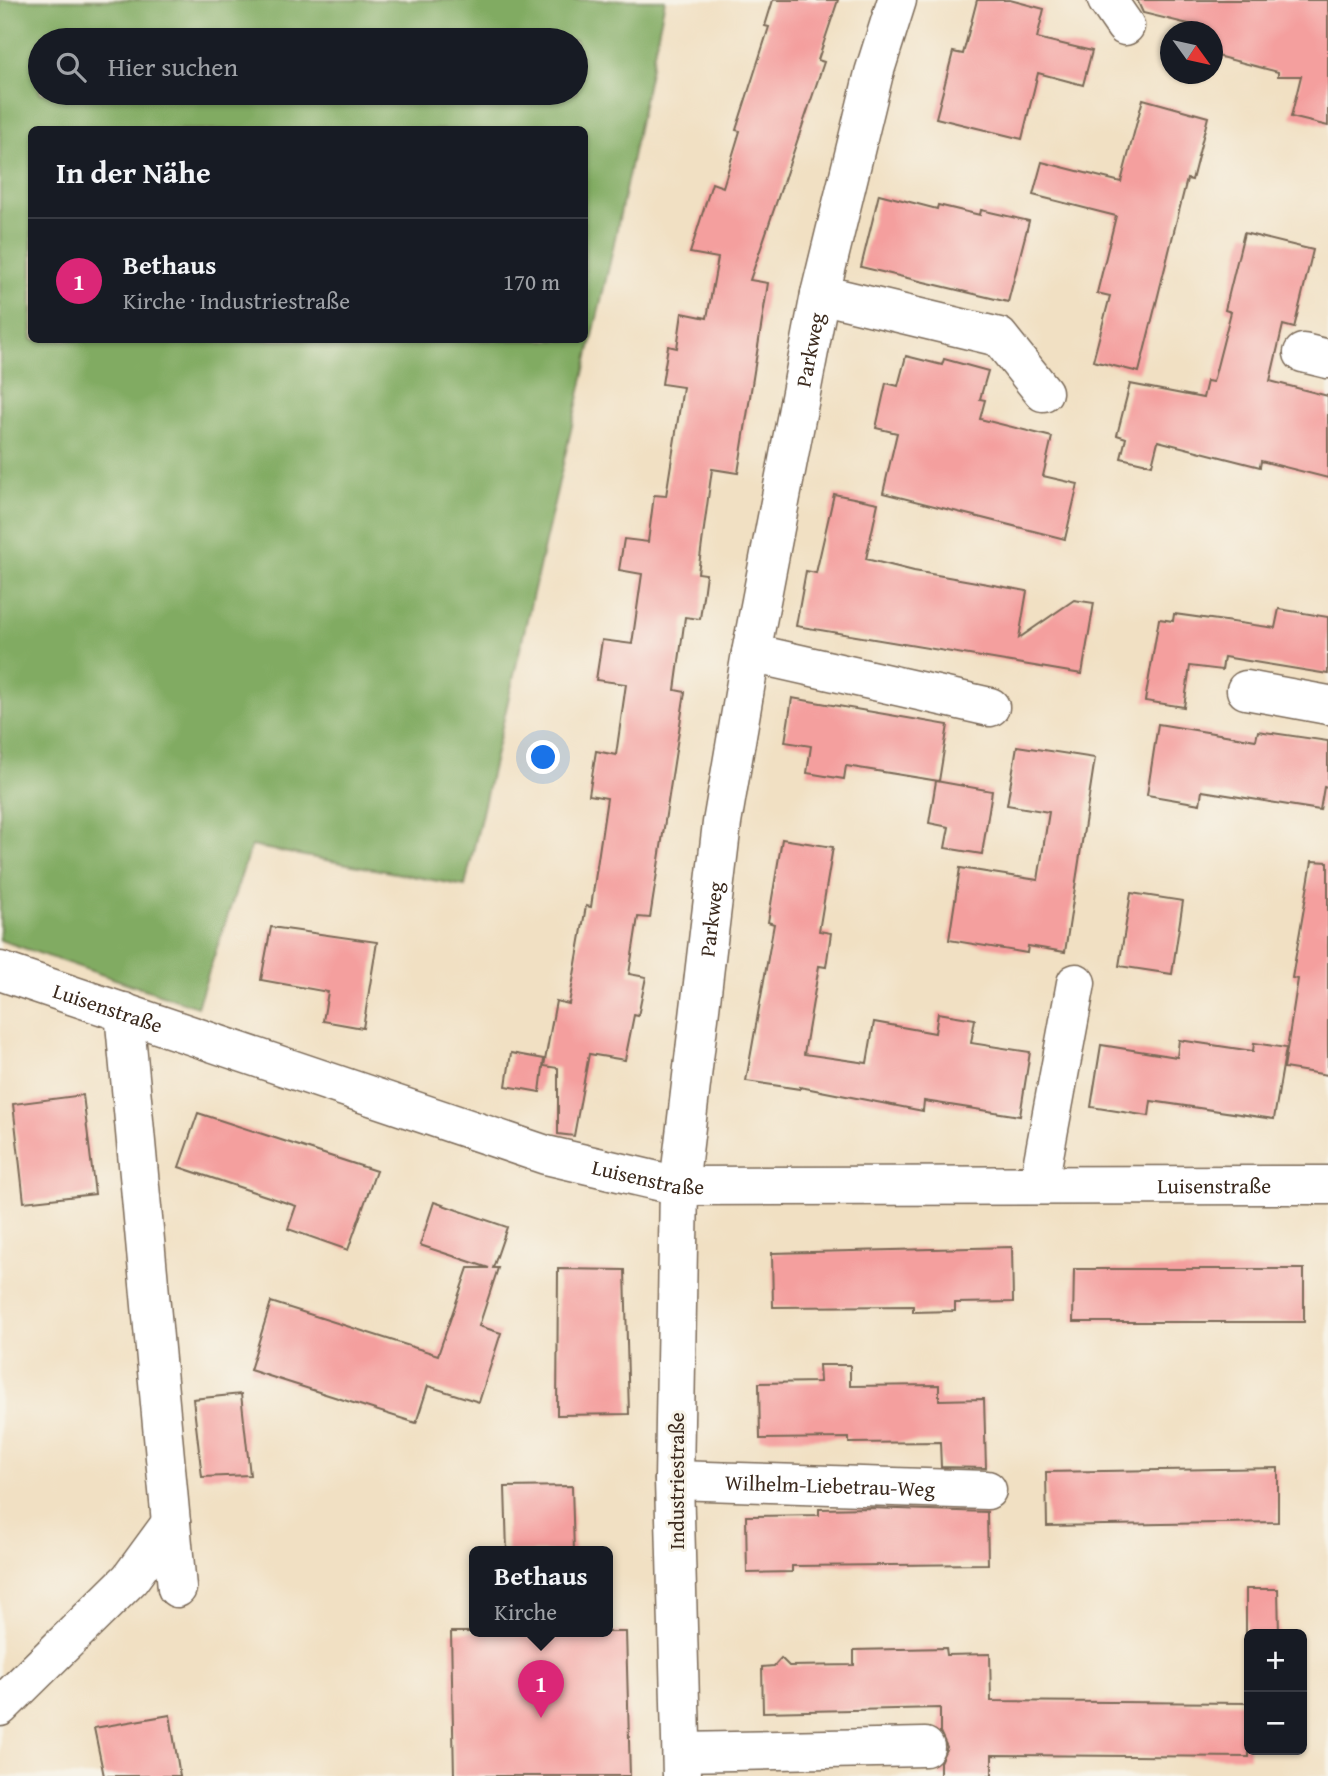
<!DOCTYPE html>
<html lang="de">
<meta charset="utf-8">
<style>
:root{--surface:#171b24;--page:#242831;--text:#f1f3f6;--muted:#9ea1a6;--line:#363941;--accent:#db2777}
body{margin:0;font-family:"Gentium Book Plus",serif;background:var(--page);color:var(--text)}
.controls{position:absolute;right:21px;bottom:21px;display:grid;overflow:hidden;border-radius:10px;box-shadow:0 2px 5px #0004}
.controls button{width:63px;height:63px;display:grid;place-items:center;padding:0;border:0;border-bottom:2px solid var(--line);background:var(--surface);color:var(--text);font:35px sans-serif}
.compass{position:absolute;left:1160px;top:21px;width:63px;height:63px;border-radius:50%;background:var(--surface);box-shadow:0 2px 5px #0004;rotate:123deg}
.you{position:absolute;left:544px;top:758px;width:24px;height:24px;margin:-18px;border:5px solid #fff;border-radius:50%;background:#1a73e8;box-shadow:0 0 0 10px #1a73e833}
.badge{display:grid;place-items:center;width:46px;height:46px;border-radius:50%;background:var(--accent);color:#fff;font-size:23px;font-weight:700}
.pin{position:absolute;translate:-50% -58px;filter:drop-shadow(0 2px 4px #0008)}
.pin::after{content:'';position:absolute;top:37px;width:24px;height:21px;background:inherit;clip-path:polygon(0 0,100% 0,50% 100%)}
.popup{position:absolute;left:469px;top:1546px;width:144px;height:91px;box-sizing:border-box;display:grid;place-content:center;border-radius:10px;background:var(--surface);filter:drop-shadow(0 2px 5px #0005);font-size:23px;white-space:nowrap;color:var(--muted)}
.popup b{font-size:26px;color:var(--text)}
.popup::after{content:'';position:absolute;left:50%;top:100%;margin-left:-14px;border:14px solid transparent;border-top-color:var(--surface)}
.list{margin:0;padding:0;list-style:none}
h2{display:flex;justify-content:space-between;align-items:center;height:91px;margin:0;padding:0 28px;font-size:30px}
h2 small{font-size:23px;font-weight:400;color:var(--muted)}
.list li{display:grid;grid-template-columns:46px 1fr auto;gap:21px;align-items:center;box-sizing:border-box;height:126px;padding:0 28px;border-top:2px solid var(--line)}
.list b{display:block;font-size:26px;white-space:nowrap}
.list p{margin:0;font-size:23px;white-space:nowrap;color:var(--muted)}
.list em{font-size:23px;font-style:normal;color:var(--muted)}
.icon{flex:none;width:38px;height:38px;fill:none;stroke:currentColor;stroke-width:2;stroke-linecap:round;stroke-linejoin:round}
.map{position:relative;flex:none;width:1328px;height:1776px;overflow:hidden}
.search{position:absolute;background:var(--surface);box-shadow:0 2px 5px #0004;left:28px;top:28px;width:560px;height:77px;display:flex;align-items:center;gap:18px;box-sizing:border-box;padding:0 24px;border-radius:38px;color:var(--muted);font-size:26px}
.panel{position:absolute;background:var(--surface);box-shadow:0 2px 5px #0004;left:28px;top:126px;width:560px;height:217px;border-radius:10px}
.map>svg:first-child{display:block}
</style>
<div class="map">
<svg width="1328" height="1776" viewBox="0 0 1328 1776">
<rect width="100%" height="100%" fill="#f7f3e8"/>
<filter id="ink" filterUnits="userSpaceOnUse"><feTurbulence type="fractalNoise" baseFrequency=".0143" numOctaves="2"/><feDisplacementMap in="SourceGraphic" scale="14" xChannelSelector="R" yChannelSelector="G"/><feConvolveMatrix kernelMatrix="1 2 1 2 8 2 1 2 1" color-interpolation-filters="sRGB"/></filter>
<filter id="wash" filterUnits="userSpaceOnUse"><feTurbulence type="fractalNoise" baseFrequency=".00686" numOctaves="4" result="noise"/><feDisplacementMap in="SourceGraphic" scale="28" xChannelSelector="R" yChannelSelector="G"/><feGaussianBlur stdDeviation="1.57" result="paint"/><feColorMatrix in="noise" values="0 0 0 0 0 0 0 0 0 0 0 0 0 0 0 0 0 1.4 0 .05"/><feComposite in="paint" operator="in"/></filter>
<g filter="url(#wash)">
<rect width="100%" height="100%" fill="#f1e0c3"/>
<!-- forest -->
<path fill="#81ab62" stroke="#5e6a40" stroke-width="2" fill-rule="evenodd" d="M 0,0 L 665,0 L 610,262 L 465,886 L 251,846 L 197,1007 L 0,940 ZM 40,40 L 576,40 L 576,93 L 40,93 ZM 32,130 L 584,130 L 584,340 L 32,340 Z"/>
<g id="blocks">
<!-- building -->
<path fill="#f49f9e" d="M 773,0 L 838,0 L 818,60 L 824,62 L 750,280 L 768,283 L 738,473 L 712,469 L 698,573 L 706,574 L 700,619 L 685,617 L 675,690 L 685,692 L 650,918 L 638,917 L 629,974 L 646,977 L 638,1016 L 634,1015 L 625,1060 L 589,1054 L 574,1136 L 558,1134 L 558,1068 L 544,1066 L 556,1001 L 569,1004 L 586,906 L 591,907 L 607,798 L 589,795 L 596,751 L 616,755 L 626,684 L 596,680 L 602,640 L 632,644 L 642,574 L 619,570 L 624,539 L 648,542 L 654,495 L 666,496 L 683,387 L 662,384 L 668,346 L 677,348 L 682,313 L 707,318 L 718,258 L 690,253 L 712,183 L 723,187 L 740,131 L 736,130 L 769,27 L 765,26 Z
M 977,0 L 1010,0 L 1044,9 L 1037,38 L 1092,51 L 1083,85 L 1038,73 L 1022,139 L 936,118 L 953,52 L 963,54 Z
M 1137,0 L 1328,0 L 1328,126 L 1291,117 L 1301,76 L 1278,76 L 1278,72 L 1213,55 L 1213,32 L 1200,32 L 1201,27 L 1143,13 Z
M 1143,99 L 1208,117 L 1192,180 L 1187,179 L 1139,372 L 1093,361 L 1110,296 L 1097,293 L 1116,216 L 1033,195 L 1042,162 L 1121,182 Z
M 879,194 L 937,209 L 938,205 L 980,215 L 981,210 L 1029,221 L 1008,302 L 861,267 Z
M 1244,233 L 1313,250 L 1294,328 L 1283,325 L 1270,381 L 1328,396 L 1328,478 L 1261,461 L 1260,467 L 1158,441 L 1152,465 L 1121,458 L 1126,438 L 1117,435 L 1130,384 L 1203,398 L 1207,381 L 1213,382 L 1231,312 L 1225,310 Z
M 906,356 L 942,365 L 944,359 L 988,371 L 980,399 L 985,400 L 980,419 L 1052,437 L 1043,476 L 1078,484 L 1065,539 L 883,493 L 897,433 L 876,428 L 886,383 L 898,386 Z
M 834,494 L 878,503 L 866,559 L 914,571 L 1027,591 L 1019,638 L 1074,600 L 1094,603 L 1082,674 L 796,626 L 806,571 L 816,573 Z
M 1279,609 L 1328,617 L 1328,674 L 1224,657 L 1222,670 L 1190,666 L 1184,707 L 1145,701 L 1159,619 L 1173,621 L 1174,614 L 1275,628 Z
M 792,698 L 948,725 L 939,781 L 846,766 L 844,779 L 807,773 L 811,746 L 785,742 Z
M 1158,724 L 1256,740 L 1258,731 L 1328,741 L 1328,788 L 1324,787 L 1320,810 L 1202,791 L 1200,804 L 1147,795 Z
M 1017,746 L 1095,758 L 1065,952 L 1028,946 L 1027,953 L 949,940 L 960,868 L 1038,880 L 1049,812 L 1007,805 Z
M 936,781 L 992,791 L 982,854 L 945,848 L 949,827 L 929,823 Z
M 782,839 L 833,847 L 819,931 L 831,933 L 826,967 L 819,966 L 804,1054 L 867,1063 L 874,1022 L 935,1033 L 938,1013 L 975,1019 L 971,1043 L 1030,1052 L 1020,1116 L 924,1101 L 923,1111 L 800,1087 L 800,1089 L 746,1081 L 774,924 L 768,922 Z
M 1312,861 L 1328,862 L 1328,1075 L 1284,1068 L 1298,979 L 1292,978 Z
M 1131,893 L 1183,901 L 1172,974 L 1119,966 Z
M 271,927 L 377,942 L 363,1028 L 323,1021 L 328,992 L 261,980 Z
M 1179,1040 L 1253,1051 L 1254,1043 L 1286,1048 L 1274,1119 L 1151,1101 L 1149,1116 L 1091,1107 L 1101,1045 L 1177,1057 Z
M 511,1053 L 544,1059 L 540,1092 L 506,1086 Z
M 83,1095 L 95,1194 L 24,1202 L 13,1104 Z
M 198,1113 L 376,1171 L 348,1250 L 288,1229 L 296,1206 L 179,1167 Z
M 434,1202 L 507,1227 L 493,1268 L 498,1268 L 479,1326 L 501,1333 L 479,1402 L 428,1386 L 416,1423 L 250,1370 L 271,1302 L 438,1355 L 468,1268 L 489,1268 L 420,1245 Z
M 1012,1247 L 1013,1302 L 955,1303 L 955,1311 L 913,1312 L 913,1306 L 773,1307 L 772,1253 Z
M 558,1269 L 625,1270 L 629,1414 L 557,1415 Z
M 1074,1269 L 1304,1269 L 1304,1322 L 1073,1322 Z
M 819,1365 L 850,1365 L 850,1386 L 939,1385 L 939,1400 L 984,1399 L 986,1468 L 941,1467 L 940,1442 L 849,1443 L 849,1438 L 760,1439 L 759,1383 L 820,1382 Z
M 241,1394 L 250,1475 L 202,1477 L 193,1399 Z
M 1278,1468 L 1278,1522 L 1047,1526 L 1046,1472 Z
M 572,1486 L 574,1552 L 507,1552 L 505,1487 Z
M 870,1508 L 987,1512 L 988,1564 L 792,1566 L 792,1572 L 747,1573 L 746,1516 L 819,1515 L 819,1509 Z
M 1246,1589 L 1278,1589 L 1279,1634 L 1246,1634 Z
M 451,1632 L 626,1632 L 630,1776 L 454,1776 Z
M 946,1648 L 947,1655 L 990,1654 L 991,1701 L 1249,1703 L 1249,1757 L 992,1755 L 992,1776 L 940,1776 L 940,1762 L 947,1747 L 940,1732 L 940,1708 L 763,1712 L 762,1667 L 774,1666 L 781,1658 L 789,1666 L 854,1665 L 854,1650 Z
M 170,1715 L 180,1776 L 104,1776 L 94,1728 Z"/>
</g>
</g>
<g filter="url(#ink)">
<use href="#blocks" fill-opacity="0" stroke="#7b6a58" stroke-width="2"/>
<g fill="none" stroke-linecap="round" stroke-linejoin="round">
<defs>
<g id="minor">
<path d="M 1107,0 L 1125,26"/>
<path d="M 820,294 L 999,337 L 1043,392"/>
<path d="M 1303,353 L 1328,359"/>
<path d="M 751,653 L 990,707"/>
<path d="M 1246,690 L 1328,705"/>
<path id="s1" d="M 0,971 L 546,1155 L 679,1186 L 1328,1185"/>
<path d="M 124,1012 L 177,1588"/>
<path d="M 1039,1183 L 1076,983"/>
<path id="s2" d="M 674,1480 L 987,1490"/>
<path d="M 0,1707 L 130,1579 L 171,1523"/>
<path d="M 682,1752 L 925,1747"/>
<path id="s3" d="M 682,1776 L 674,1480 L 679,1186 L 722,823 L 751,653 L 820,294 L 874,73 L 897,0"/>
</g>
</defs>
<!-- minor casing -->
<use href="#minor" stroke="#7b6a58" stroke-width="41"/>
<!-- minor -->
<use href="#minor" stroke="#fff" stroke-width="38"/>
</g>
</g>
<g text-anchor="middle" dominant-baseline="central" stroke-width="6" stroke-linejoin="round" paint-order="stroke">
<!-- street labels -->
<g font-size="21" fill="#3b2a1e" stroke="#f7f3e8">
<text stroke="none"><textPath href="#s3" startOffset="1437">Parkweg</textPath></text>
<text stroke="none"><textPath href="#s3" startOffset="859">Parkweg</textPath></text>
<text stroke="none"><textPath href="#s1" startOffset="114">Luisenstraße</textPath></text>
<text stroke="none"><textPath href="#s1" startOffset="681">Luisenstraße</textPath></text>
<text stroke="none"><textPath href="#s1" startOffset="1248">Luisenstraße</textPath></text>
<text transform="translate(676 1481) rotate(-90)">Industriestraße</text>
<text stroke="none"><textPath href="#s2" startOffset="156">Wilhelm-Liebetrau-Weg</textPath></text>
</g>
</g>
</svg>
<div class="controls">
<button>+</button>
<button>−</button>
</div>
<svg class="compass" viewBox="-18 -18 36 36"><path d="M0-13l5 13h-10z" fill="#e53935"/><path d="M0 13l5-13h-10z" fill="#9ea1a6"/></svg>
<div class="you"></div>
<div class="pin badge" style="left:541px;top:1718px">1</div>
<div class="popup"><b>Bethaus</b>Kirche</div>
<div class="search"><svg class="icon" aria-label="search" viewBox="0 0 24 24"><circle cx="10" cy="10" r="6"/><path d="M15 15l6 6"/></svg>Hier suchen</div>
<section class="panel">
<h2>In der Nähe<small></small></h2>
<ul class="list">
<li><span class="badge">1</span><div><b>Bethaus</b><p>Kirche · Industriestraße</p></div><em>170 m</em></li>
</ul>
</section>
</div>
